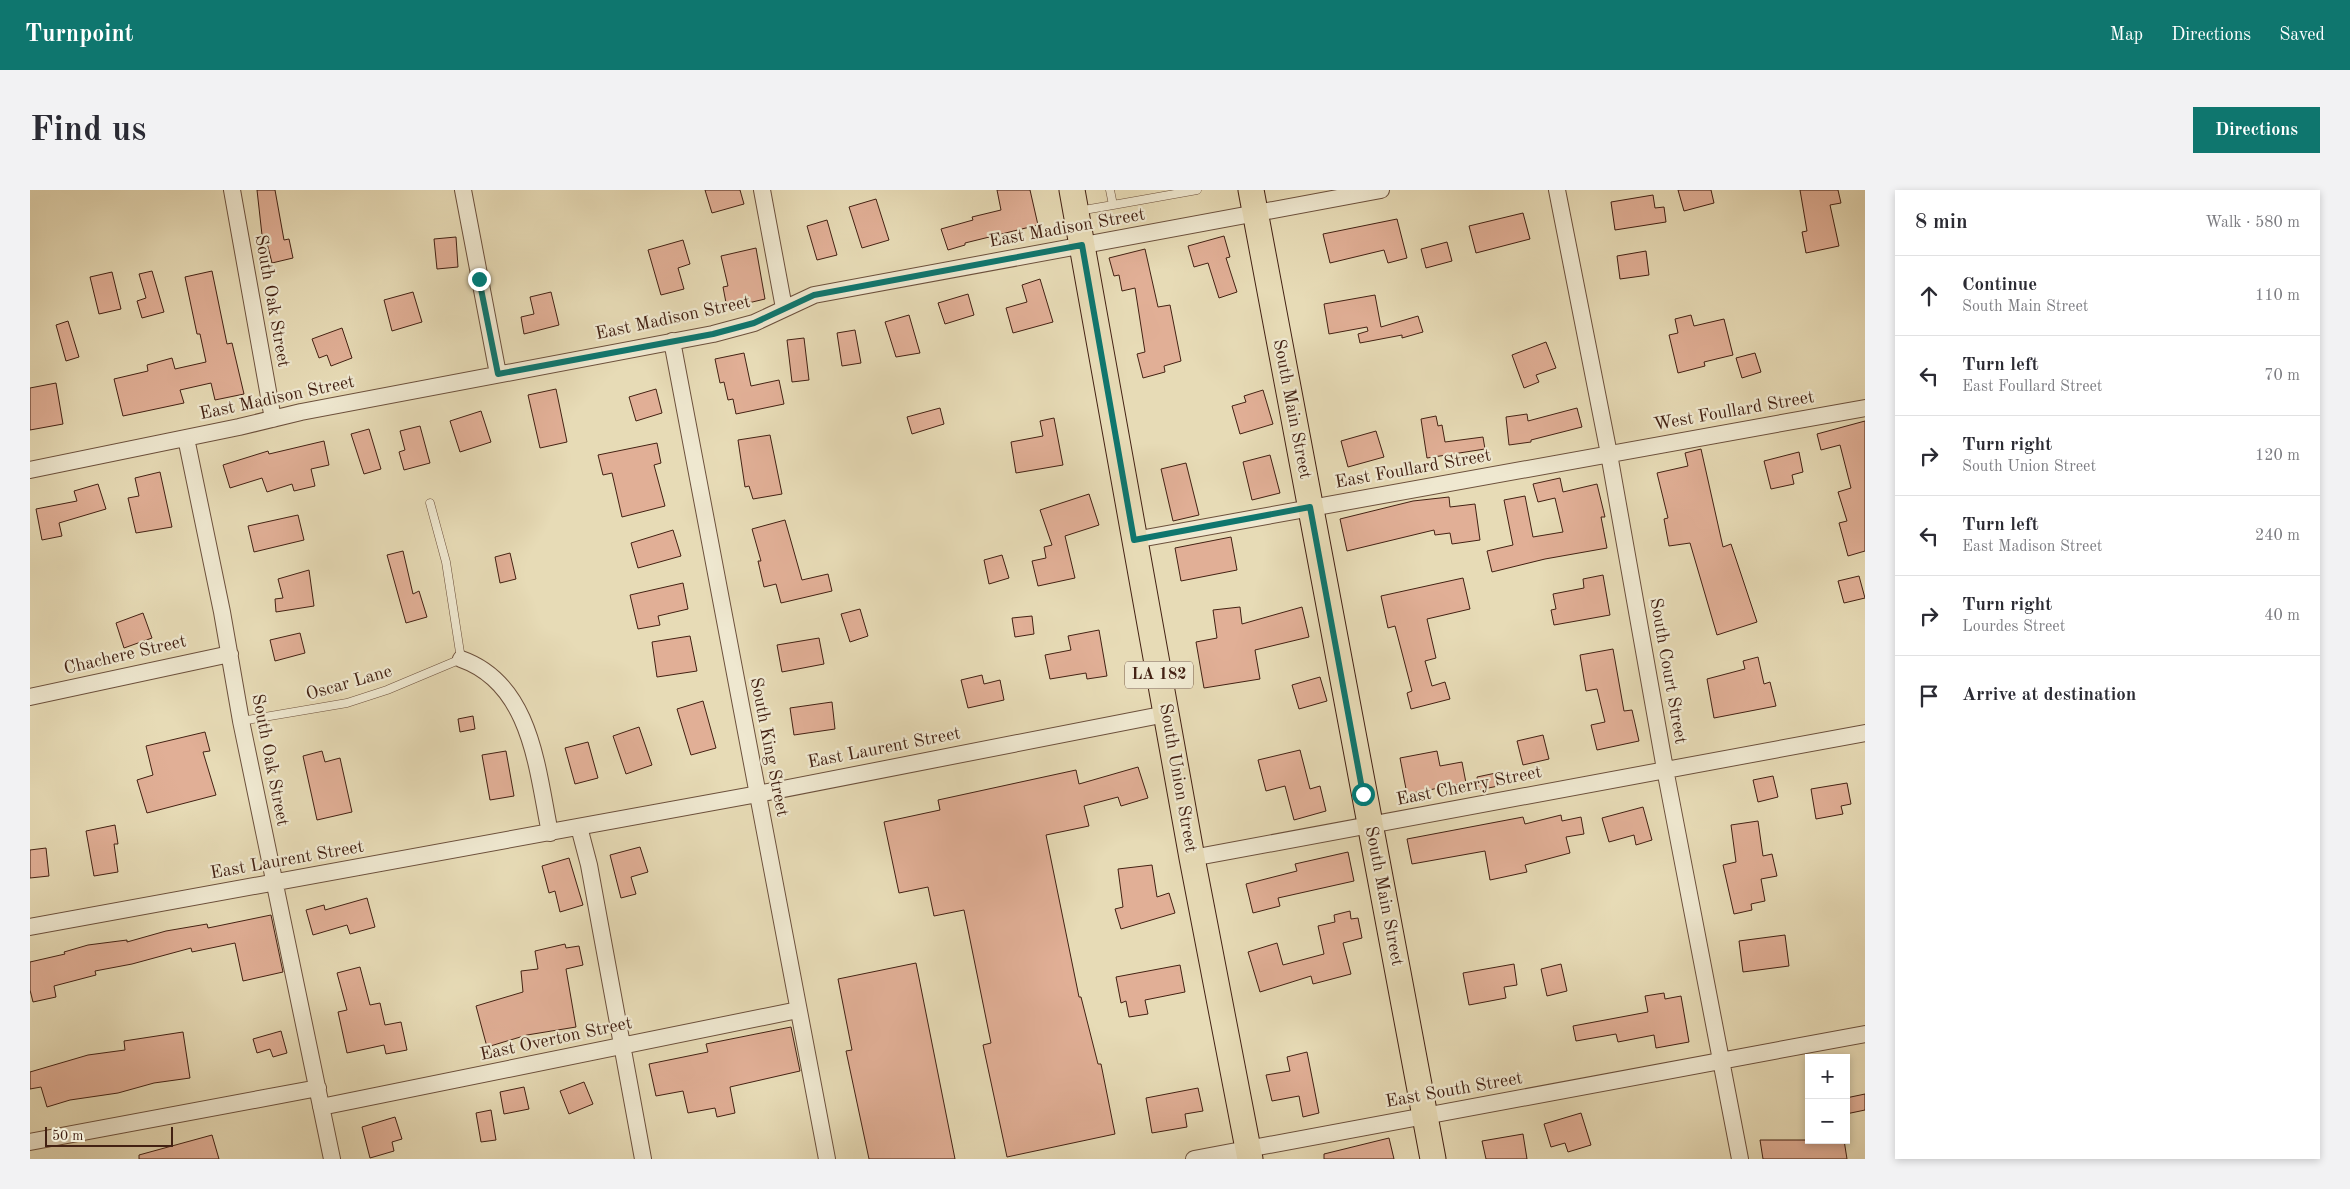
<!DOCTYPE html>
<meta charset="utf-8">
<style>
:root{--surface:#fff;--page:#f2f2f3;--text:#2b2b33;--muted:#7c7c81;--line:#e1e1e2;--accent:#0f766e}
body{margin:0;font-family:"Old Standard TT",serif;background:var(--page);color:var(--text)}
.controls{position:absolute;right:15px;bottom:15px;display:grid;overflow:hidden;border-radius:0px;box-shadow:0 2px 8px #0003}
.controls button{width:45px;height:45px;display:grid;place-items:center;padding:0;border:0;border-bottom:1px solid var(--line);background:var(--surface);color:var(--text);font:25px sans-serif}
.scale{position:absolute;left:15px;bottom:12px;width:128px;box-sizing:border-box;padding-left:5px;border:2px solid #432113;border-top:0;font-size:14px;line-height:18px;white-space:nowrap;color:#432113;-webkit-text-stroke:4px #efe8d0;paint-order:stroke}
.stop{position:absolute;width:15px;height:15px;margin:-11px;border:4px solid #0f766e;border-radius:50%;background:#fff}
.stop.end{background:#0f766e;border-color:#fff;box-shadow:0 1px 5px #0008}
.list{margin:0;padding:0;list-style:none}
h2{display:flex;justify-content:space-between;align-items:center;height:65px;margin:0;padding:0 20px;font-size:21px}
h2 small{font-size:16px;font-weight:400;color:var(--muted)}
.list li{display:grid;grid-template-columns:32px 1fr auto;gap:15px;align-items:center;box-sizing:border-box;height:80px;padding:0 20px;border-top:1px solid var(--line)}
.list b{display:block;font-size:19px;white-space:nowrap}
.list p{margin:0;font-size:16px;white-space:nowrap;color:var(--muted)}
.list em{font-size:16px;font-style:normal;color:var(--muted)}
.icon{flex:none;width:28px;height:28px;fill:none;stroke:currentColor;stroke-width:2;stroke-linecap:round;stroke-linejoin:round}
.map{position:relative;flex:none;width:1835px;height:969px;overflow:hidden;border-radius:0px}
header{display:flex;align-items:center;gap:30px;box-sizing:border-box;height:70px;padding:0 25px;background:var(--accent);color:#fff}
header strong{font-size:24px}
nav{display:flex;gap:28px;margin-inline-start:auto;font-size:18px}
.intro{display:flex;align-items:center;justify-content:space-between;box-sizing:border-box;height:120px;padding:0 30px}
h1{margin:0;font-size:35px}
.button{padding:12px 22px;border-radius:0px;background:var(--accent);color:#fff;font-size:18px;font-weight:700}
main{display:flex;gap:30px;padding:0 30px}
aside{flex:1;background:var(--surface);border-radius:0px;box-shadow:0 2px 8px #0003}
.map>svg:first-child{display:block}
</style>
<header>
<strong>Turnpoint</strong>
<nav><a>Map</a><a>Directions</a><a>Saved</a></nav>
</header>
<div class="intro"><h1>Find us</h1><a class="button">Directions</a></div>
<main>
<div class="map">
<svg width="1835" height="969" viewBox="0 0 1835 969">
<rect width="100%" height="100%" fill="#e7dbb6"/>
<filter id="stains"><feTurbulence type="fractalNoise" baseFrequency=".004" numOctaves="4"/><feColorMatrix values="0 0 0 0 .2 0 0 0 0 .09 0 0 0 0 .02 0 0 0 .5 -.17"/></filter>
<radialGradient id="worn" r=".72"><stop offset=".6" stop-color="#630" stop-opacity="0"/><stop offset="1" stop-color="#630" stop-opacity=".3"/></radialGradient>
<!-- building -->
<path fill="#e1af96" stroke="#432113" d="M 227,0 L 245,0 L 254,50 L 259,49 L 263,68 L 242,73 L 235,45 L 232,45 Z
M 675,0 L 710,0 L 714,14 L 682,23 Z
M 967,0 L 1000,0 L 1008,35 L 935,53 L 935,55 L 918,60 L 911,39 L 943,30 L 942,27 L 971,20 Z
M 1648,0 L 1681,0 L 1684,13 L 1654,21 Z
M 1770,0 L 1808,0 L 1811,13 L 1800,15 L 1809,56 L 1776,63 L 1772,42 L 1777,41 Z
M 1623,5 L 1625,18 L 1634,17 L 1636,32 L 1585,40 L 1581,12 Z
M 846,9 L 859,50 L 832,58 L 819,17 Z
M 1493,23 L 1500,49 L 1446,63 L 1439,36 Z
M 1367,29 L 1377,68 L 1358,73 L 1354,60 L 1300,73 L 1293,44 Z
M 797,30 L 807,65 L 787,70 L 777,36 Z
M 1194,46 L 1200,67 L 1196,68 L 1207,102 L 1189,108 L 1178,73 L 1164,77 L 1158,56 Z
M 426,47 L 428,77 L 407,79 L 404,49 Z
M 653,50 L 660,74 L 648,78 L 654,99 L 631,105 L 618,60 Z
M 1417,52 L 1422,71 L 1396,78 L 1391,59 Z
M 726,58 L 735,109 L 697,118 L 693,97 L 698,96 L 691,66 Z
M 1115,59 L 1128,117 L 1140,115 L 1151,171 L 1134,176 L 1135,182 L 1113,188 L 1107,164 L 1115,162 L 1105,98 L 1092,101 L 1089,85 L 1084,86 L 1079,68 Z
M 1616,61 L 1619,85 L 1590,89 L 1587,66 Z
M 122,81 L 134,122 L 112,128 L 107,111 L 116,108 L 109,84 Z
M 182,81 L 197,154 L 202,153 L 214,204 L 185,210 L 181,193 L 150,200 L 154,213 L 93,226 L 84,189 L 118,181 L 117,175 L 142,168 L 145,179 L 176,172 L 170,144 L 167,144 L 155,87 Z
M 82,82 L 91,119 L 69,124 L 60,87 Z
M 1010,89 L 1023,132 L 983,143 L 976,118 L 997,112 L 992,95 Z
M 383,102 L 392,132 L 362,141 L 354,110 Z
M 521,102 L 529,135 L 494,144 L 491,127 L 504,124 L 500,107 Z
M 938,104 L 944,125 L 915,134 L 908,113 Z
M 1345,105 L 1351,137 L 1388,126 L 1393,142 L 1372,148 L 1372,145 L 1330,153 L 1328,144 L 1338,141 L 1337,137 L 1299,144 L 1294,114 Z
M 879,125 L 890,163 L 866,167 L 855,132 Z
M 1661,125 L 1664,136 L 1694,129 L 1703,165 L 1674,172 L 1675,176 L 1648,183 L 1639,145 L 1648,143 L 1645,129 Z
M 38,131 L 49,167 L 36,171 L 26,135 Z
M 312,138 L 322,168 L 301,176 L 297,165 L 289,168 L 282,149 Z
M 825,140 L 831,173 L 812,176 L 807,143 Z
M 774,148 L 779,190 L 762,192 L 757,150 Z
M 1516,152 L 1526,178 L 1506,185 L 1509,192 L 1494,198 L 1482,165 Z
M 714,163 L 721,196 L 749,190 L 754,214 L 706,224 L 703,209 L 698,210 L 694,192 L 690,193 L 685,169 Z
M 1725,163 L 1731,182 L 1712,188 L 1706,168 Z
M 26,193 L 33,234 L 0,240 L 0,198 Z
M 526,199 L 537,252 L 510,258 L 498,205 Z
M 626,199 L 632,223 L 606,231 L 599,207 Z
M 1233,200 L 1243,234 L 1210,244 L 1202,216 L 1216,212 L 1214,206 Z
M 910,218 L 914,234 L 882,244 L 877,227 Z
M 1547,218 L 1552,237 L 1501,250 L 1501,252 L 1479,255 L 1476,227 L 1497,224 L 1498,231 Z
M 451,221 L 461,252 L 430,262 L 420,231 Z
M 1406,226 L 1408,236 L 1412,235 L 1415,252 L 1453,247 L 1455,259 L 1397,268 L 1391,229 Z
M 1024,228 L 1033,275 L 986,283 L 981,252 L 1013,246 L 1010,231 Z
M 1835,231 L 1835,361 L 1818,366 L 1809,333 L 1817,331 L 1808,302 L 1821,298 L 1810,255 L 1791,260 L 1787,244 Z
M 390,236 L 400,273 L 374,280 L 369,262 L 375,260 L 370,241 Z
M 339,239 L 351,279 L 334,284 L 321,244 Z
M 1346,241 L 1354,267 L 1318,277 L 1311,251 Z
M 740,245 L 752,304 L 723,309 L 719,296 L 715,297 L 708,250 Z
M 294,251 L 299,275 L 281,279 L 285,296 L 264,301 L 262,294 L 237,302 L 232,288 L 200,298 L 193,275 L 238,261 L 239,264 Z
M 627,253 L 631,273 L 624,275 L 635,316 L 592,327 L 582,283 L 573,285 L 568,265 Z
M 1671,259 L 1693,357 L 1701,354 L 1727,432 L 1687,445 L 1660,353 L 1639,356 L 1634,329 L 1638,328 L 1627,283 L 1658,276 L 1655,263 Z
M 1769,262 L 1773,282 L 1762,285 L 1764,294 L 1741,299 L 1734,271 Z
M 1240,265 L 1250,303 L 1222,310 L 1213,272 Z
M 1156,273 L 1169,325 L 1143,331 L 1131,279 Z
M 130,282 L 142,337 L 106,343 L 98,308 L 109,306 L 105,288 Z
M 1530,288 L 1533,302 L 1567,294 L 1575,327 L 1571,327 L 1577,358 L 1515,369 L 1462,382 L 1457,361 L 1483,355 L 1474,310 L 1495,306 L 1503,347 L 1533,342 L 1525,308 L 1508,312 L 1503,294 Z
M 68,294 L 76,319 L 29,333 L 32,346 L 12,350 L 6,319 L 47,311 L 44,301 Z
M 1059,304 L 1069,335 L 1035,346 L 1045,388 L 1008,396 L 1002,371 L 1016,368 L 1014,357 L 1022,355 L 1010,320 Z
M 1419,307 L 1420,317 L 1445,314 L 1450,350 L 1422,354 L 1420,343 L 1405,345 L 1404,340 L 1317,361 L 1310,329 L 1383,311 Z
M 268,325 L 274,350 L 224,362 L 218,336 Z
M 755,330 L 772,390 L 798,384 L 802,401 L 751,413 L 746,394 L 734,397 L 728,371 L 731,371 L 722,339 Z
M 643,340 L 651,366 L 608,378 L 601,353 Z
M 1201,347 L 1207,380 L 1151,391 L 1145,358 Z
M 373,361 L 383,404 L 389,401 L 397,427 L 376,433 L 357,365 Z
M 480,363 L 486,389 L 470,393 L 465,367 Z
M 972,365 L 979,388 L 959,394 L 954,370 Z
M 279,380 L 284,416 L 246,422 L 245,409 L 253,408 L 248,389 Z
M 1573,385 L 1580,425 L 1524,435 L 1521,420 L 1526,419 L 1523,404 L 1554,398 L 1553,389 Z
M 1829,386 L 1835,408 L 1814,413 L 1808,391 Z
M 1433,388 L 1440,419 L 1397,429 L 1406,468 L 1395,471 L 1402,496 L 1415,492 L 1420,509 L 1381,519 L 1377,503 L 1382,501 L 1365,436 L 1358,438 L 1351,406 Z
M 653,393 L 658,419 L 628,426 L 630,435 L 608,439 L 600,405 Z
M 1210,417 L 1212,434 L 1272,417 L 1279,447 L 1225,460 L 1230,489 L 1174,498 L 1166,452 L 1187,448 L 1183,420 Z
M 830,419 L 838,446 L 820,452 L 811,424 Z
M 113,423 L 122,448 L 94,458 L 86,433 Z
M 1002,426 L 1004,444 L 985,447 L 982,428 Z
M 1069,440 L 1077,486 L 1057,489 L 1056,483 L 1020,489 L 1015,465 L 1041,460 L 1038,446 Z
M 270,443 L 275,463 L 245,471 L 240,450 Z
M 660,446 L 667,481 L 627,487 L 622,452 Z
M 789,448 L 794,474 L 752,482 L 747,455 Z
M 1583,459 L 1594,521 L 1602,520 L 1609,551 L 1567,560 L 1561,535 L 1575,532 L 1567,499 L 1556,501 L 1550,465 Z
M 1728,467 L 1734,494 L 1740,492 L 1746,516 L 1684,528 L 1677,489 L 1715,479 L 1713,471 Z
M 952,485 L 954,494 L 970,490 L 974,510 L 938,518 L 931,490 Z
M 1290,487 L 1297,511 L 1269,519 L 1262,495 Z
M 673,511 L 686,558 L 661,565 L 647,519 Z
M 802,512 L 805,539 L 764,545 L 760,518 Z
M 443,526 L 445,539 L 430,542 L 428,529 Z
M 609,537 L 622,575 L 596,584 L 583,546 Z
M 175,542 L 180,561 L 173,562 L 186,605 L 117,623 L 107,590 L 123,585 L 116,556 Z
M 1513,545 L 1519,569 L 1493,575 L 1487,551 Z
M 558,552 L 568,588 L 545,594 L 535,558 Z
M 1270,560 L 1280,599 L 1290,596 L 1296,621 L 1264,630 L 1255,596 L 1236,601 L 1228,570 Z
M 292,561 L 295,572 L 310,568 L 322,622 L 287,630 L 273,566 Z
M 476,561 L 484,606 L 460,610 L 452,565 Z
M 1407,561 L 1410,576 L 1432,572 L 1436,593 L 1377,604 L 1370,568 Z
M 1108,577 L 1118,608 L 1091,616 L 1088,607 L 1054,616 L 1059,636 L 1016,645 L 1049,807 L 1051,807 L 1068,874 L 1071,874 L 1085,944 L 977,967 L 953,855 L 961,853 L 934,720 L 904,726 L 898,697 L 869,703 L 854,632 L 910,620 L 908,610 L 1046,580 L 1049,594 Z
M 1466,583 L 1468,596 L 1449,600 L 1447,587 Z
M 1743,586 L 1748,607 L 1728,612 L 1723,590 Z
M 1817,593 L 1821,614 L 1811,616 L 1813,624 L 1786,629 L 1781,599 Z
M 1613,617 L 1622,650 L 1606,655 L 1604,645 L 1579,652 L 1572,628 Z
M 1531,625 L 1532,631 L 1551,627 L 1554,644 L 1536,647 L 1540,663 L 1495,675 L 1497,682 L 1460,690 L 1455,661 L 1382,674 L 1377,649 L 1493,627 L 1495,634 Z
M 1728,631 L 1733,666 L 1742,664 L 1747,686 L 1731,689 L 1735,711 L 1721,714 L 1722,720 L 1704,724 L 1693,675 L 1706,672 L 1701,635 Z
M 85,635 L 88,654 L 84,654 L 88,682 L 64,686 L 56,641 Z
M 610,657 L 618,682 L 601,687 L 606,704 L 591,708 L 580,665 Z
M 16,658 L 19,686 L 0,688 L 0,660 Z
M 1318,662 L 1324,691 L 1248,708 L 1250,716 L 1223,723 L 1216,694 L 1267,681 L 1265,674 Z
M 539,668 L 553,715 L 530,722 L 525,701 L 519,703 L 512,676 Z
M 1122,675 L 1127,707 L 1139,703 L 1145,723 L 1091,739 L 1085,719 L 1093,717 L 1088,679 Z
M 337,708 L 345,737 L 320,744 L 317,735 L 283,745 L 276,720 L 294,715 L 295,720 Z
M 1320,721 L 1321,729 L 1328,728 L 1332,748 L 1313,753 L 1321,784 L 1283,794 L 1281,786 L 1230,802 L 1218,762 L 1247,753 L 1253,775 L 1294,764 L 1288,736 L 1305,732 L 1304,725 Z
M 241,725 L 253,782 L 213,791 L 205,753 L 162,762 L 161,758 L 102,774 L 65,781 L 66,785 L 24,796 L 26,807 L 3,812 L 0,800 L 0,772 L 35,764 L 34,762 L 58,755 L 97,750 L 97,752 L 136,741 L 177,734 L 178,738 Z
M 1755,745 L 1759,776 L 1713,782 L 1709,751 Z
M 535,754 L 536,758 L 549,756 L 553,775 L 536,779 L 546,837 L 497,845 L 457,857 L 446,816 L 493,802 L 491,781 L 508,779 L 505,761 Z
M 886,773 L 925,969 L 839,969 L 816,861 L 822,860 L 808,789 Z
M 1484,774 L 1487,795 L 1474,797 L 1476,808 L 1439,815 L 1433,783 Z
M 1531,774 L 1537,801 L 1517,806 L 1511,779 Z
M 1150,775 L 1155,802 L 1115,810 L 1118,824 L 1099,827 L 1096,811 L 1091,813 L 1086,787 Z
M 330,777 L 340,815 L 350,813 L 355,835 L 371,832 L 377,860 L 356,864 L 354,855 L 317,863 L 308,822 L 317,820 L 307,783 Z
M 1634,803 L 1635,809 L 1651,806 L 1659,852 L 1626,858 L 1624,845 L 1588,852 L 1586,844 L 1546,851 L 1543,836 L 1618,822 L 1615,806 Z
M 761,837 L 770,881 L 700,897 L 705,923 L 687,927 L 685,918 L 658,923 L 653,901 L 626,906 L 619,874 L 678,862 L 676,854 Z
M 251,841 L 257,863 L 243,867 L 240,859 L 227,863 L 223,849 Z
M 153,842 L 160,888 L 124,893 L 88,903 L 40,910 L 17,917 L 11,897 L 0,899 L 0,882 L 58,865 L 95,860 L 94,851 Z
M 1277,862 L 1289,923 L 1273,927 L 1269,906 L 1242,911 L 1236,885 L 1260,881 L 1257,867 Z
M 554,892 L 563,914 L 539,924 L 530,901 Z
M 494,897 L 499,919 L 474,924 L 470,902 Z
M 1168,898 L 1173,921 L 1155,924 L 1157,937 L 1122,943 L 1116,908 Z
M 1835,904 L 1835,920 L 1816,924 L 1816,908 Z
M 461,920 L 466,950 L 451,952 L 446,923 Z
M 1551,923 L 1561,955 L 1538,962 L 1535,953 L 1521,957 L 1514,934 Z
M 365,927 L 372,949 L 362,952 L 364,961 L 340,968 L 332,937 Z
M 1493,944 L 1497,969 L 1456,969 L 1452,951 Z
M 182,945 L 189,969 L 109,969 L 109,965 Z
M 1359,948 L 1364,969 L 1294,969 L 1294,964 Z
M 1730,950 L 1814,950 L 1817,969 L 1733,969 Z"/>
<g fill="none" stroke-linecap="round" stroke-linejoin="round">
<defs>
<path id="lane" d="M 1080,0 L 1083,15 L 1167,0
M 1048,21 L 1083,15
M 211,531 L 317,513 L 357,500 L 431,469 L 416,372 L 400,313"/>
<path id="street" d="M 202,0 L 243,229
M 433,0 L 468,184
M 732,0 L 754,118
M 1527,0 L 1579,264 L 1635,579 L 1710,969
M 642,151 L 797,969
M 156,248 L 192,422 L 211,531 L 302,969
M 0,280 L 209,237 L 271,222 L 683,144 L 724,133 L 784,105 L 1351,0
M 1104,350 L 1835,218
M 431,469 C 502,494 507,580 520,643
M 0,507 L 200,464
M 549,637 L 559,675 L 613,969
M 1162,668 L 1835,543
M 0,737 L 728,604 L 1136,524
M 291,917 L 768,820
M 0,952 L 288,898
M 1164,969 L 1835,844"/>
<path id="primary" d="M 1042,0 L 1162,668 L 1220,969
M 1221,0 L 1403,969"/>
</defs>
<!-- lane casing -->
<use href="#lane" stroke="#6c503c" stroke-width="9"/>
<!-- street casing -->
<use href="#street" stroke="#6c503c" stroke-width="18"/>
<!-- primary casing -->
<use href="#primary" stroke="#432113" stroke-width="27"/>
<!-- lane -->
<use href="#lane" stroke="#efe8d0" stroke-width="8"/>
<!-- street -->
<use href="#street" stroke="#efe8d0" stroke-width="16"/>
<!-- primary -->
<use href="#primary" stroke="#e7dbb6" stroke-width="25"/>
</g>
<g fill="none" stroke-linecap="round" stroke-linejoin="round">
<!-- route -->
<path stroke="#0f766e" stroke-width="6" d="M 449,89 L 468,184 L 683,144 L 724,133 L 784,105 L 1052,55 L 1104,350 L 1280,317 L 1333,604"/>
</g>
<g text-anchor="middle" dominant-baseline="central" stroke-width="4.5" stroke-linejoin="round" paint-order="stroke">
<!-- shield labels -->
<rect fill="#efe8d0" stroke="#775d4c" stroke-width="1" x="1095" y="471.5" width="68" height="27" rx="4"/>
<g font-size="16" font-weight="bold" fill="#432113">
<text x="1129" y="485">LA 182</text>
</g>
<!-- street labels -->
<g font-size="18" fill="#432113" stroke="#efe8d0">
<text transform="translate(1037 38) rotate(-10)">East Madison Street</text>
<text transform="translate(242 111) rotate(80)">South Oak Street</text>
<text transform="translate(643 128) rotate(-12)">East Madison Street</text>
<text transform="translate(247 208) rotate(-12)">East Madison Street</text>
<text transform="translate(1262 219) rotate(79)">South Main Street</text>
<text transform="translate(1704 221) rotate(-10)">West Foullard Street</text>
<text transform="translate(1383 279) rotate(-10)">East Foullard Street</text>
<text transform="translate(95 465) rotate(-13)">Chachere Street</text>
<text transform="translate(1638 481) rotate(80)">South Court Street</text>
<text transform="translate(319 493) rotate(-16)">Oscar Lane</text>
<text transform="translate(739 557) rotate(79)">South King Street</text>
<text transform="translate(854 558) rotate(-11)">East Laurent Street</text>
<text transform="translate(240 570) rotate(79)">South Oak Street</text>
<text transform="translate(1148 588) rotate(80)">South Union Street</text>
<text transform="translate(1439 596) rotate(-11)">East Cherry Street</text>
<text transform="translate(257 670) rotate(-10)">East Laurent Street</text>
<text transform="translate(1354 706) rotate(79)">South Main Street</text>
<text transform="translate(526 849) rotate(-12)">East Overton Street</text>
<text transform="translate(1424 900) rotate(-10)">East South Street</text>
</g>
</g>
<rect width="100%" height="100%" filter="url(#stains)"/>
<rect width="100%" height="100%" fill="url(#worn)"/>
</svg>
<div class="controls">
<button>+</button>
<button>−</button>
</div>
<div class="scale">50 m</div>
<div class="stop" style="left:1333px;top:604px"></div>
<div class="stop end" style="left:449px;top:89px"></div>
</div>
<aside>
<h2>8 min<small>Walk · 580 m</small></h2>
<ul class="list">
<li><svg class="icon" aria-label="ahead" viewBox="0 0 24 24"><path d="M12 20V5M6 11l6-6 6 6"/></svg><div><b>Continue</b><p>South Main Street</p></div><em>110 m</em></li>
<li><svg class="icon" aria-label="left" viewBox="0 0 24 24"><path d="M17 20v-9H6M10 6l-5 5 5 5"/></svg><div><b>Turn left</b><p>East Foullard Street</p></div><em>70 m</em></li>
<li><svg class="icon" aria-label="right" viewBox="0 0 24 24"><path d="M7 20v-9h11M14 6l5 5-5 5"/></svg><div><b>Turn right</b><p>South Union Street</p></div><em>120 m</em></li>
<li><svg class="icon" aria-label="left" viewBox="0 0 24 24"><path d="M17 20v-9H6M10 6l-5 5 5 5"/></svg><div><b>Turn left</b><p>East Madison Street</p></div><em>240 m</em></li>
<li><svg class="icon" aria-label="right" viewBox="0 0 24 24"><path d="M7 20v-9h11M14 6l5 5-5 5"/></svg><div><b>Turn right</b><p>Lourdes Street</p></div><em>40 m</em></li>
<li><svg class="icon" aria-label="arrive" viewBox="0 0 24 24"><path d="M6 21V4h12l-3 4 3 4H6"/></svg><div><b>Arrive at destination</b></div></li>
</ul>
</aside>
</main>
